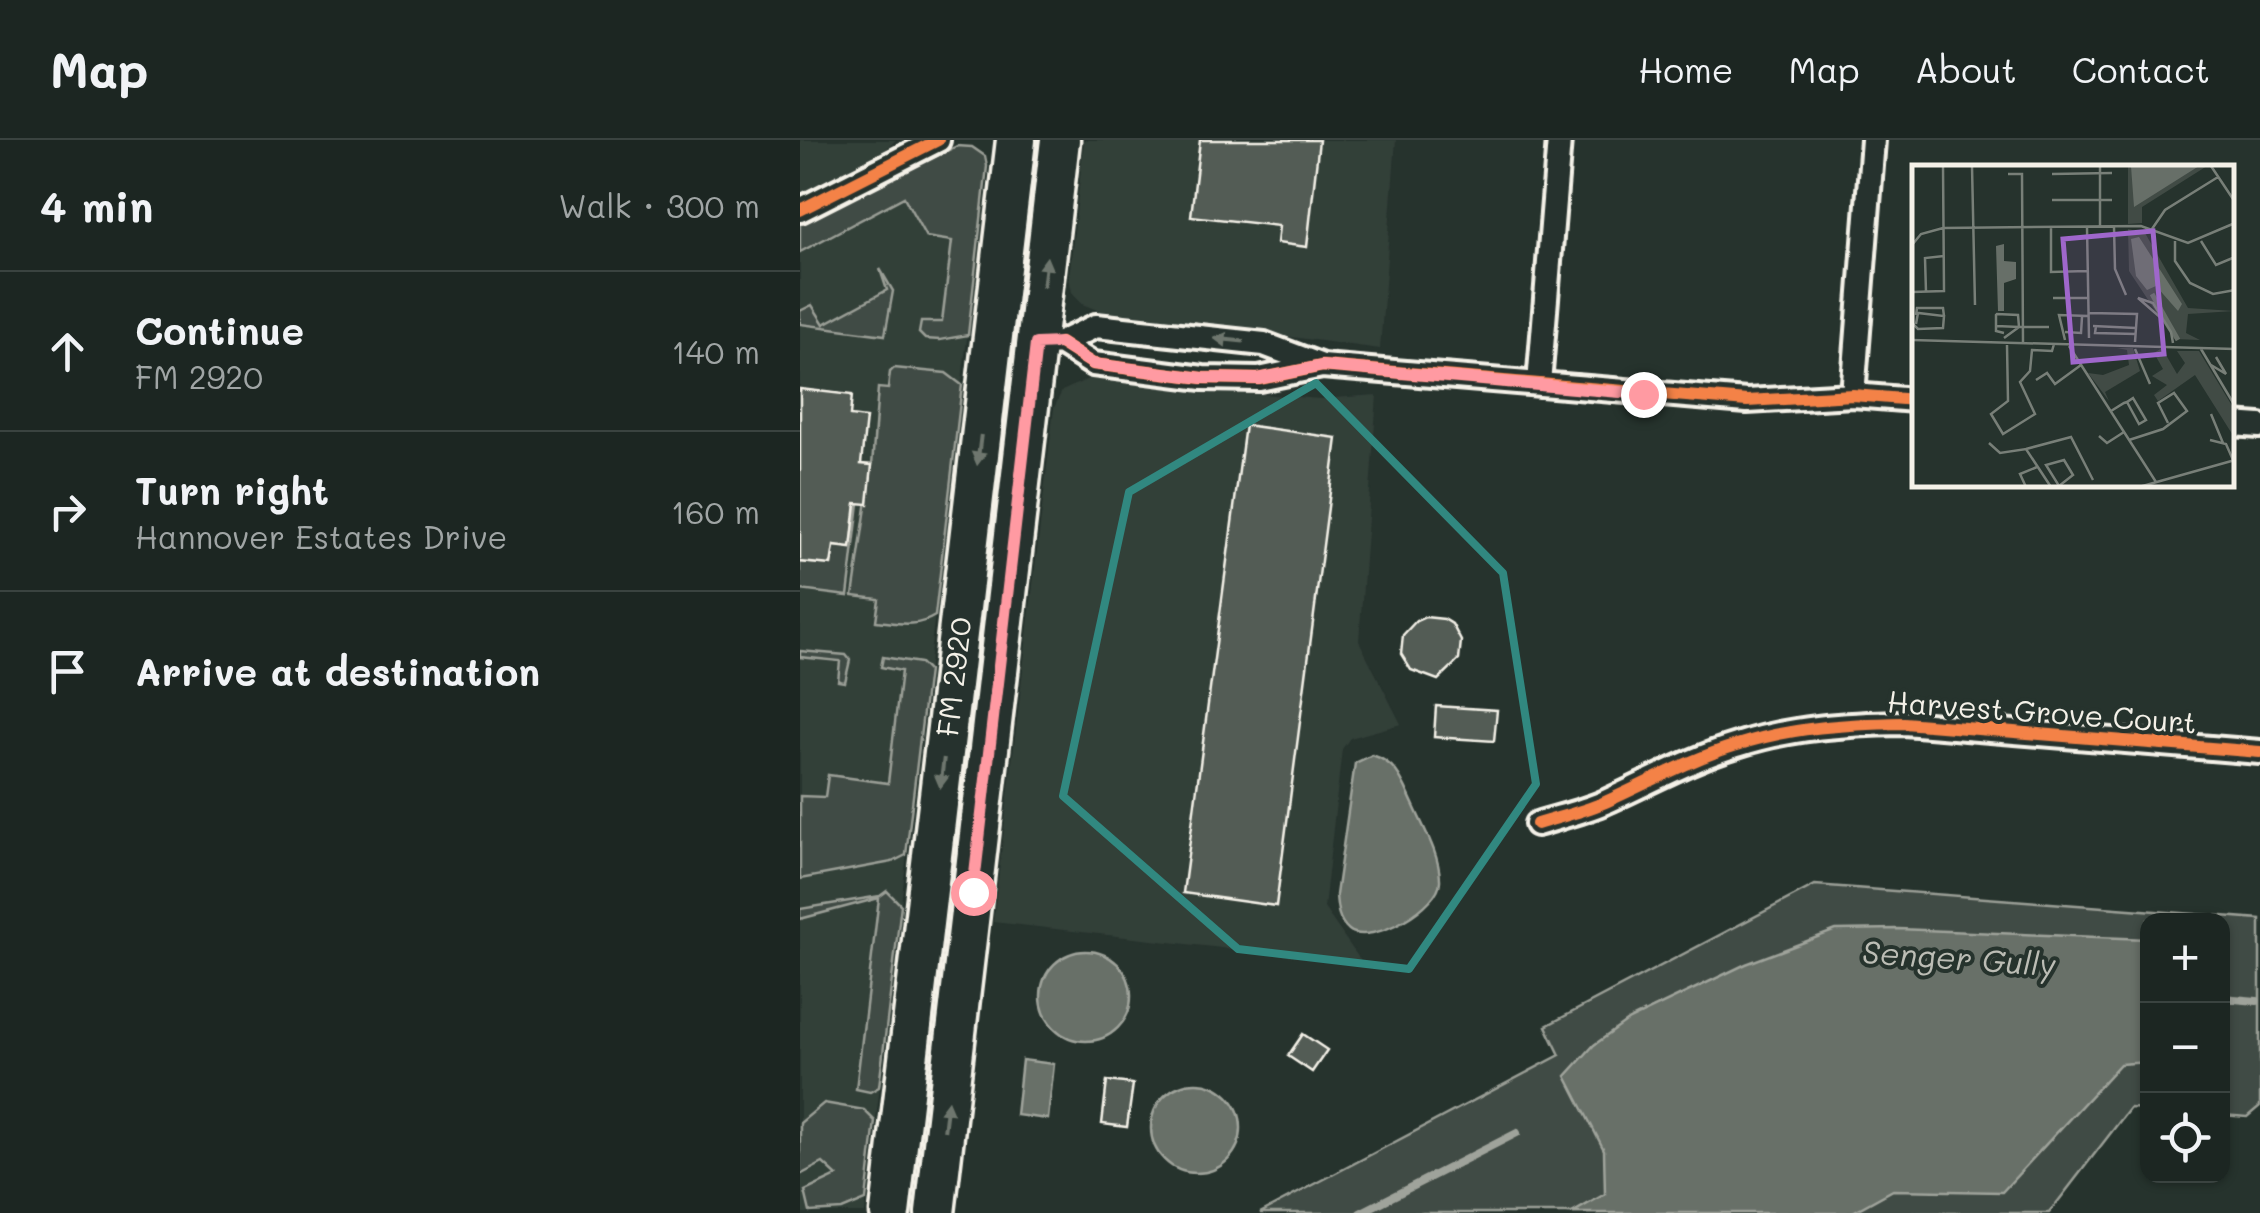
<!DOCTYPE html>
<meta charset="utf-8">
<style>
:root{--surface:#1c2622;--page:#29322f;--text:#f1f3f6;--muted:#a0a5a5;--line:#3a4340}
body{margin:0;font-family:Mali,sans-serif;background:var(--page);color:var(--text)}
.controls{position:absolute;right:30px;bottom:30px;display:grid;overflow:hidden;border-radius:20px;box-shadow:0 2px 8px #0004}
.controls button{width:90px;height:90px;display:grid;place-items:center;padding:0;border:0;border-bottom:2px solid var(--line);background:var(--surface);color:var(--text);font:50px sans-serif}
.stop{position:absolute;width:30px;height:30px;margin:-22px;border:8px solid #ff9aa2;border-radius:50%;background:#fff}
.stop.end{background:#ff9aa2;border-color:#fff;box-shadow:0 2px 10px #0008}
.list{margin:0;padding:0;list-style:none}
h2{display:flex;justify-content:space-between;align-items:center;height:130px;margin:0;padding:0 40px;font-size:42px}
h2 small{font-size:32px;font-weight:400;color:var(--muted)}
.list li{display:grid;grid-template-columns:65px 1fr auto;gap:30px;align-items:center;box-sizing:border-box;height:160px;padding:0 40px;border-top:2px solid var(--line)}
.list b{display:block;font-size:38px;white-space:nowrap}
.list p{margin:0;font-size:32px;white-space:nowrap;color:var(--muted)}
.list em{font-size:32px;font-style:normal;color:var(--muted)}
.icon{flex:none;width:55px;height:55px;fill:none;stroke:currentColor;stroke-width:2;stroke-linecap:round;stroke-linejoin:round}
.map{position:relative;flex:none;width:1460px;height:1073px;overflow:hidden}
header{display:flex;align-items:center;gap:60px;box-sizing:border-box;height:140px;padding:0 50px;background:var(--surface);border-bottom:2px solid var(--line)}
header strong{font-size:48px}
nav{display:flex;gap:55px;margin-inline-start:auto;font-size:35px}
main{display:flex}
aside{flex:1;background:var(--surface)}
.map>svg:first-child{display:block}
</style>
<header>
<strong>Map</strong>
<nav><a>Home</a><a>Map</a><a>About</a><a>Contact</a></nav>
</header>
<main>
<aside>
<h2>4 min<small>Walk · 300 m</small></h2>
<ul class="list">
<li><svg class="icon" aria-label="ahead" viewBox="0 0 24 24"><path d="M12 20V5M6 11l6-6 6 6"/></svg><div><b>Continue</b><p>FM 2920</p></div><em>140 m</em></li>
<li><svg class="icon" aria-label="right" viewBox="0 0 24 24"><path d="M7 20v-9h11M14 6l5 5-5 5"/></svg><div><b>Turn right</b><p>Hannover Estates Drive</p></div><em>160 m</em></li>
<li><svg class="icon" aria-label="arrive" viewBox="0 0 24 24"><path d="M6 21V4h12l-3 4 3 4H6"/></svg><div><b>Arrive at destination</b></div></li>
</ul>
</aside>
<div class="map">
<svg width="1460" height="1073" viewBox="0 0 1460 1073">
<rect width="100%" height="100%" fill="#26332d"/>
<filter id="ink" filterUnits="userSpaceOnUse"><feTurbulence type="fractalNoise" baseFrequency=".01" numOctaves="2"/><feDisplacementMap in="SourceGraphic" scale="20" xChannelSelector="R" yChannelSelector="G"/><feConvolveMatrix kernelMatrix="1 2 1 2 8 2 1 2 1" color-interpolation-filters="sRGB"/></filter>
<g filter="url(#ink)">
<!-- built -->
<path fill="#333f39" d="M 0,0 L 96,0 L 85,10 L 0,55 Z
M 284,0 L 596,0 L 580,209 L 300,171 L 282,164 L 272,152 L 269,138 Z
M 157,6 L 172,7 L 185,16 L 187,26 L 65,1073 L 0,1073 L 0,83 Z
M 288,239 L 520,259 L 577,255 L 559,501 L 601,584 L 550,598 L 542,609 L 524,768 L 563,824 L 193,782 L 254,268 L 262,251 Z"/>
<!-- green -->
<path fill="#414b45" stroke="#9a9e96" stroke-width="2.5" d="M 157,6 L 172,7 L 185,16 L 187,26 L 168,195 L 140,200 L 125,199 L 119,193 L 121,182 L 142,182 L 152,101 L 126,97 L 104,57 L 0,112 L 0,83 Z
M 80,129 L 93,151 L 85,195 L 0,184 L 0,171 L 12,165 L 24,184 L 87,150 Z
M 94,228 L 146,233 L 162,245 L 135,476 C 116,488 97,483 76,481 L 79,459 L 53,456 L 72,326 L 78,248 L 88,249 L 90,232 Z
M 57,362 L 59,363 L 48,456 L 0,450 L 0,422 L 31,425 L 34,406 L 51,407 Z
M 0,511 L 46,515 L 50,520 L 45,542 L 38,541 L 40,521 L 0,517 Z
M 83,517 L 120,523 L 128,531 L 106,715 L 92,722 L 0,739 L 0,656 L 25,657 L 28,635 L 88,643 L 101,531 L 81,527 Z
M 1015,745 L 1460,779 L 1460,966 L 1447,977 L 1423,975 L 1422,780 L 1348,780 L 1347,969 L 1330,968 L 1249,1073 L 460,1073 L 760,915 L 746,886 Z
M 87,751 L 101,765 L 79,947 L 70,952 L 56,949 L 79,758 L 0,779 L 0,769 L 80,756 Z
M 24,963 L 64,970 L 75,981 L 66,1060 L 42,1070 L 10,1072 L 5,1051 L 37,1036 L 23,1023 L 0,1035 L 0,983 Z"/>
<!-- water -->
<path fill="#676f68" stroke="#9fa39b" stroke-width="2.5" d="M 572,615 C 598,623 603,643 614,666 C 624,689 639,713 640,739 C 642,766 570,807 549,790 C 538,781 537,768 536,755 L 555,623 Z
M 1098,789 L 1347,799 L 1347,922 L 1320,924 L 1202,1052 L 1093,1050 L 1051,1073 L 772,1073 L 805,1054 L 804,1010 L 766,936 L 794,905 L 829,880 L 946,824 L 1036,790 Z
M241 856a45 45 0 1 1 90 0a45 45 0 1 1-90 0Z
M 222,920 L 254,924 L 248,979 L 216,975 Z
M351 988a45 45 0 1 1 90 0a45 45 0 1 1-90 0Z"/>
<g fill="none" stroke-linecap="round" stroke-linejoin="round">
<!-- stream -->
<path stroke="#9fa39b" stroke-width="8" d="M 1422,858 L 1457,861
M 560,1073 L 717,993"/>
</g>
<!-- building -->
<path fill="#525c55" stroke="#f4f1e8" stroke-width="2.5" d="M 400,0 L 519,0 L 507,107 L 477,103 L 479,86 L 391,76 Z
M 0,249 L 52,255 L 50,276 L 66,278 L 61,324 L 72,325 L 68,364 L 56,363 L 51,408 L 34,406 L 31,425 L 0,422 Z
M 445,285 L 537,298 L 476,766 L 383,753 Z
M 625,477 L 644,479 L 652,484 L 661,501 L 659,520 L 638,540 L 611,530 L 601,514 L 603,495 L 616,481 Z
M 636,566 L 697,570 L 694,601 L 634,597 Z
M 503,894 L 527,910 L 512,932 L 488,916 Z
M 307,941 L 333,944 L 327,987 L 302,984 Z"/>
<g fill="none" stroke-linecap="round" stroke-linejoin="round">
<defs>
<path id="street" d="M 0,70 L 138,0
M 260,203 L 293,224 L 403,238 L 459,239 L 522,226 L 947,261 L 1053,255 L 1115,260
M 249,204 L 260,203 L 296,186 L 464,204 L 522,226
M 739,244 L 759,0
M 1053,255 L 1073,0
M 1432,284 L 1460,286
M 737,684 C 759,677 782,672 803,663 C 848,643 890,619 937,605 C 992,587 1047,584 1104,583 L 1460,612"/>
<g id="primary">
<path id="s1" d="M 90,1073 L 216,0"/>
<path d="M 135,1073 L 260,0"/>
</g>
</defs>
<!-- street casing -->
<use href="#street" stroke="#f4f1e8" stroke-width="30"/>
<!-- primary casing -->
<use href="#primary" stroke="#f4f1e8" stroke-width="45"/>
<!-- street -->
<use href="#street" stroke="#26332d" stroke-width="22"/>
<!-- primary -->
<use href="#primary" stroke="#26332d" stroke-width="38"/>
<defs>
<path id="cycleway" d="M 0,70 L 138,0
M 260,203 L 293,224 L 403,238 L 459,239 L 522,226 L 947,261 L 1053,255 L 1115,260
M 737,684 C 759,677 782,672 803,663 C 848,643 890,619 937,605 C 992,587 1047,584 1104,583 L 1460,612"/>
</defs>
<!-- cycleway casing -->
<use href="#cycleway" stroke="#26332d" stroke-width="19"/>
<!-- cycleway -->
<use href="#cycleway" stroke="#f48246" stroke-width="12"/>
</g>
<!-- one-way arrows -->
<defs><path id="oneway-solid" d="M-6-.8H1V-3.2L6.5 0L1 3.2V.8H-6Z" transform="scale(2.5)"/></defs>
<g fill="#6e766e">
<use href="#oneway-solid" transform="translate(245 132) rotate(-83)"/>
<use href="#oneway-solid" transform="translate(429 200) rotate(-174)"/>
<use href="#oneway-solid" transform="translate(179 310) rotate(97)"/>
<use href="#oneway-solid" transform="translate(142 633) rotate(97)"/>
<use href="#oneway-solid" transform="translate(146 976) rotate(-83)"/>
</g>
</g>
<g fill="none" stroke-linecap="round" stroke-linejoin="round" filter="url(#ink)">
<!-- route -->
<path stroke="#ff9aa2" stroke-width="12" d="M 173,752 L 236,204 L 260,203 L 293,224 L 403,238 L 458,239 L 522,226 L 843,254"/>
</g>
<!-- marked area -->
<path fill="none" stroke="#318880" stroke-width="8" stroke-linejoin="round" d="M 516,243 L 703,433 L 736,644 L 609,829 L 438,809 L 263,656 L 329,352 Z"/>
<g text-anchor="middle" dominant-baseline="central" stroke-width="8" stroke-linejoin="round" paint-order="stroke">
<!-- street labels -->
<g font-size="30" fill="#f4f1e8" stroke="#26332d">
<text stroke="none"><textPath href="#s1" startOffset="540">FM 2920</textPath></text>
<text transform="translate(1242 571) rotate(4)">Harvest Grove Court</text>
</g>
<!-- water labels -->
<g font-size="32" font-style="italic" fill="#bcbdb5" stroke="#26332d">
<text transform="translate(1159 817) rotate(4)">Senger Gully</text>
</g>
</g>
<!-- overview -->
<g transform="translate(1112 25)">
<rect width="322" height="322" fill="#26332d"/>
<path d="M 216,1 L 295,1 L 230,42 L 230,58 L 216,59 ZM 216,64 L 233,68 L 276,143 L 322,146 L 276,149 L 274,168 L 288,175 L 262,174 L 217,106 ZM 205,183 L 221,183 L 228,206 L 193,227 L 197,236 L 176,208 L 191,210 L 217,200 L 215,185 ZM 250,183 L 265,209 L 273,198 L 265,186 L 287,186 L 322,244 L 322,272 L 283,210 L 246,236 L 242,230 L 255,220 L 240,211 L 251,204 L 242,188 Z" fill="#414b45"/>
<path d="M 219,1 L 287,1 L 222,42 ZM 227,72 L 270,139 L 266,146 L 244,121 L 235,125 L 224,111 L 219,74 ZM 92,79 L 92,96 L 104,97 L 104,114 L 92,118 L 92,146 L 86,146 L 84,81 Z" fill="#676f68"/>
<path fill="none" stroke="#676f68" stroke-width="5" d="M 240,129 L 266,175"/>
<path fill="none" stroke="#787f78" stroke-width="2.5" d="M 60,1 L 63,140M 188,1 L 188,62M 299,1 L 323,37M 96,9 L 110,9 L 111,177M 140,9 L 200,8M 140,35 L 200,35M 139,62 L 139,107 L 175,106M 175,62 L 177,173M 202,62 L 203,104 L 214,130M 240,64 L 253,45 L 306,12M 263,76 L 263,96 L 278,118 L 301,129 L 323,125M 289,76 L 304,100 L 323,92M 0,80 L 9,69 L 31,63 L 229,61 L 276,78 L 323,58M 0,127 L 32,126 L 31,1M 14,127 L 13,93 L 32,91M 141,133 L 176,133M 177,148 L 225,149 L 223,177M 4,150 L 5,143 L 31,143 L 32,151M 249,153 L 226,133 L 241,138 L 259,167 L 261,178M 0,158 L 6,164 L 31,163 L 32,151 L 6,148 L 4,159M 84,161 L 107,162 L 106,150 L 85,149 L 84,150 L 84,166 L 92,168M 181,161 L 224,163M 184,161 L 183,168 L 224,169M 153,167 L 169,168 L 170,152M 92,173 L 107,162 L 137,162M 0,175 L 323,184M 153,175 L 147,150 L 177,151M 95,180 L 96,236 L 79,249 L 91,269 L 123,249 L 108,217 L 118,206 L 120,185 L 140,186 L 142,179M 157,181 L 244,317M 223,184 L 238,219M 289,184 L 323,241M 299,200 L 314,209 L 304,192M 124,215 L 135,208 L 143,219 L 169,200M 199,246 L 212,238 L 215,237 L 221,233 L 234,255 L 227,259 L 215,237M 299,249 L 311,278M 187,271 L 195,278 L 212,267M 217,275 L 251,264 L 275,246 L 262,228 L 246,238 L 256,258M 298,275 L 314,279 L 321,295M 77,278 L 88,288 L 114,284 L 139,322M 114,284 L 159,272 L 181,315M 152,295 L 161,310 L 147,321 L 134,300 ZM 114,322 L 108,309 L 125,302M 227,322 L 323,295"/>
<path fill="#9f67cb" fill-opacity="0.15" stroke="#9f67cb" stroke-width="5" d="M 241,66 L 252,189 L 161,197 L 151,74 Z"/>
<rect width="322" height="322" fill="none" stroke="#f4f1e8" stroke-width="5"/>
</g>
</svg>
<div class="controls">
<button>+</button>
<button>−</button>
<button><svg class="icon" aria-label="locate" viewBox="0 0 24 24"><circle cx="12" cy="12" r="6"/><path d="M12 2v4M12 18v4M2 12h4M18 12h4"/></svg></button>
</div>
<div class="stop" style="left:173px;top:752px"></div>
<div class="stop end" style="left:843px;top:254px"></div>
</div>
</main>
